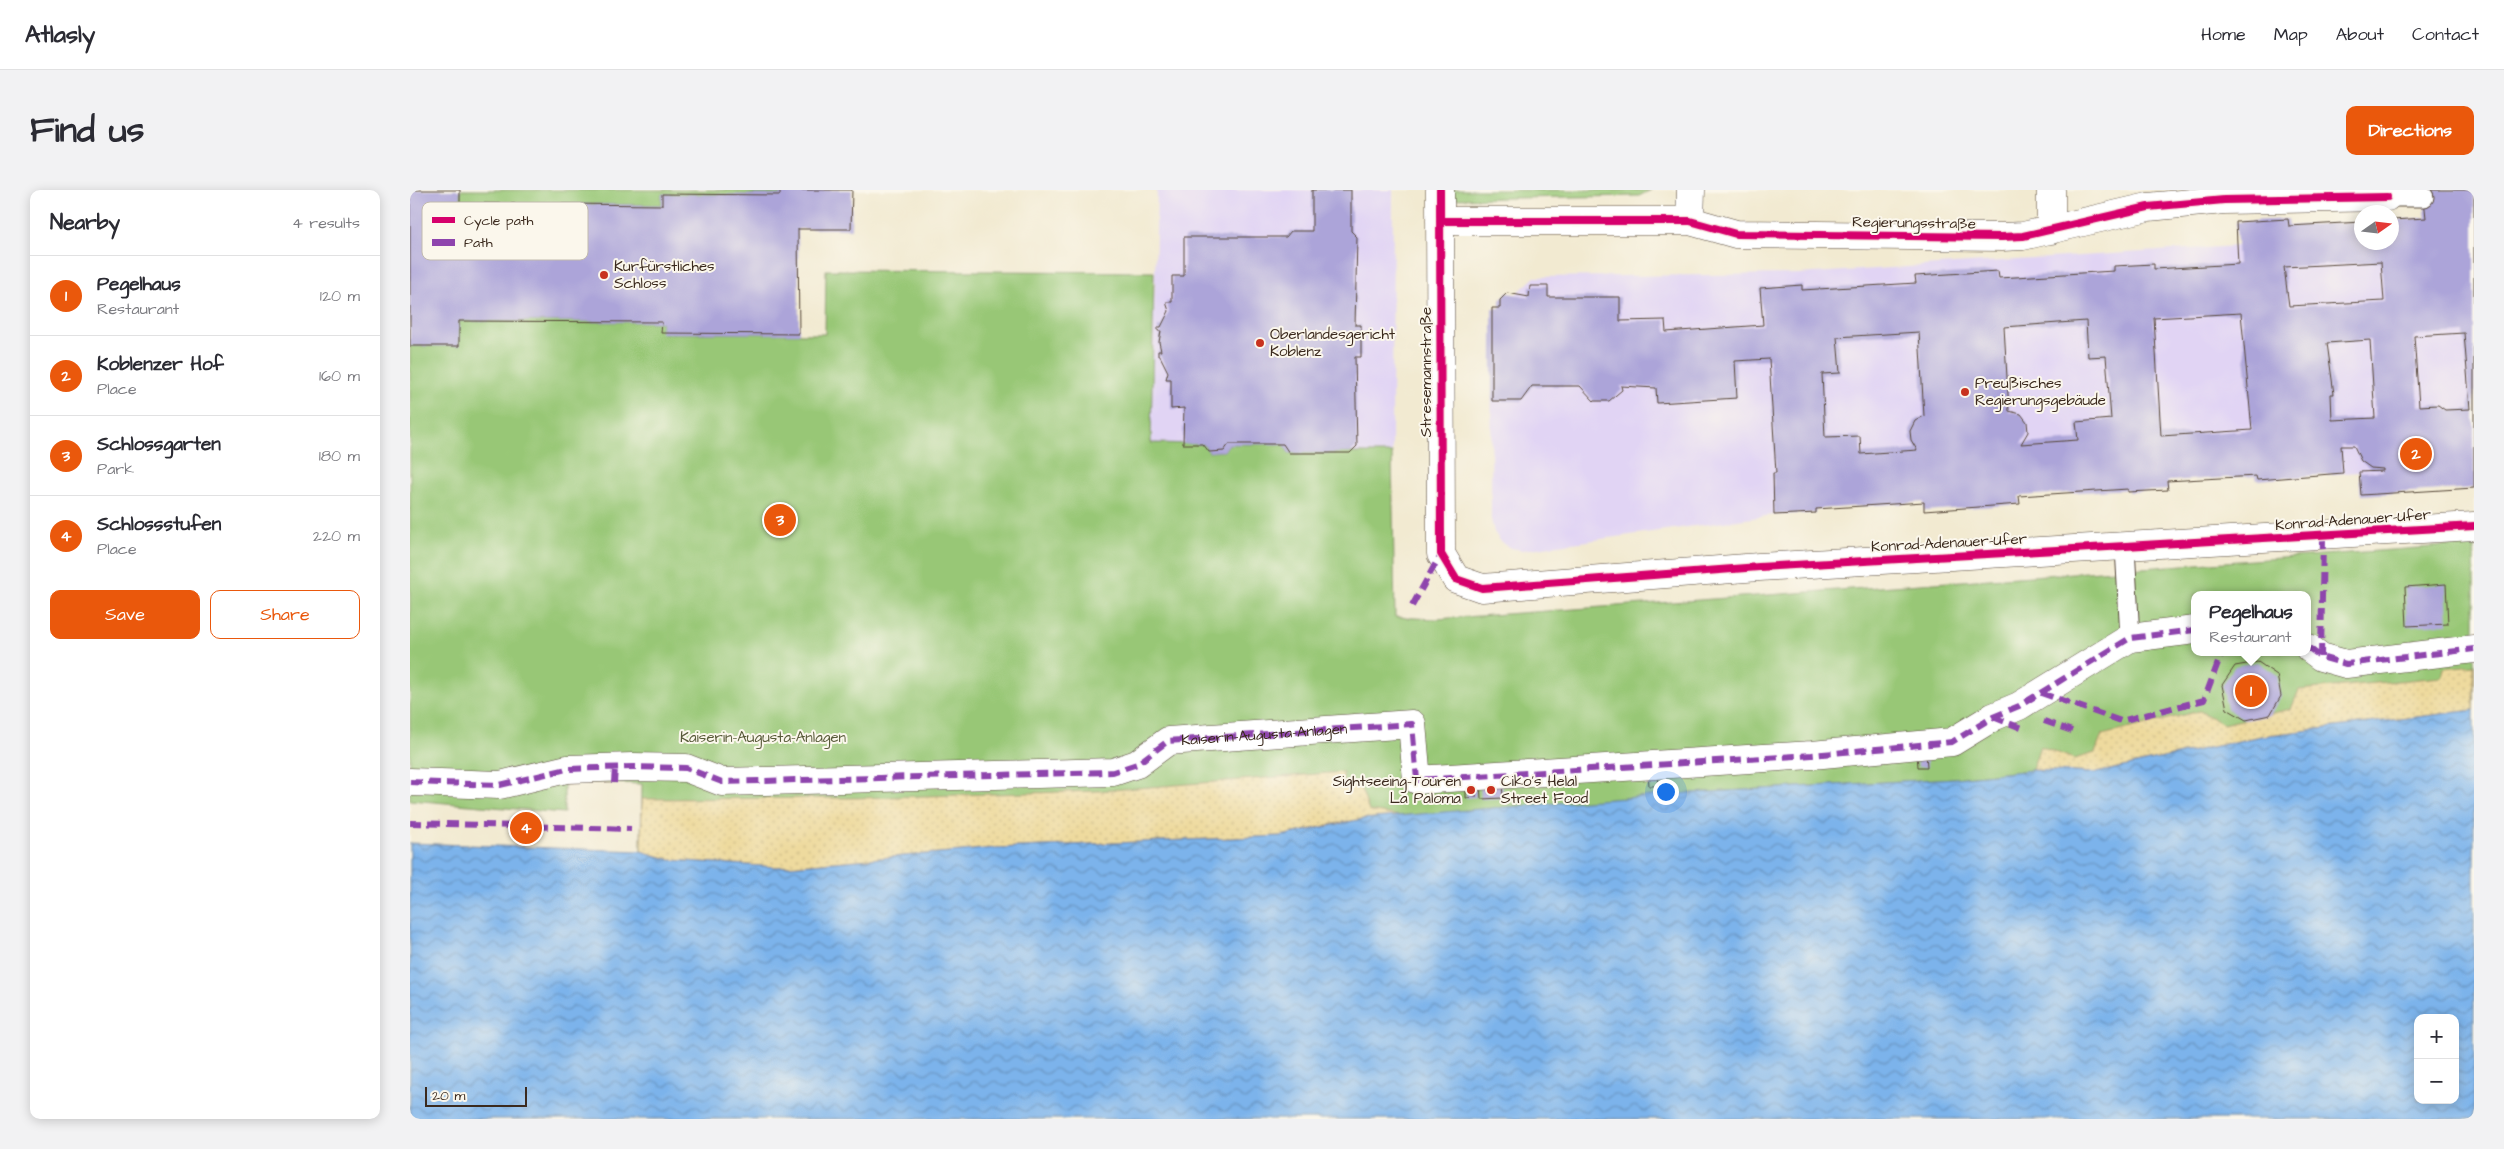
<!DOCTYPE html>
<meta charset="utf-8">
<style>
:root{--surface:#fff;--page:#f2f2f3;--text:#2b2b33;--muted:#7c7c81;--line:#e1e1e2;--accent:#ea580c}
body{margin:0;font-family:"Architects Daughter",sans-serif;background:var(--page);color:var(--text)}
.controls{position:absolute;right:15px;bottom:15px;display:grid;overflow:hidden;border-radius:10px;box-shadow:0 2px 12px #0003}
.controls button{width:45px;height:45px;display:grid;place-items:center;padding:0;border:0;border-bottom:1px solid var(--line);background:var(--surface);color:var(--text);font:25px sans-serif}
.compass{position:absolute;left:1944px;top:15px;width:45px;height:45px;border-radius:50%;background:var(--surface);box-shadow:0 2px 12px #0003;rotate:76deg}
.scale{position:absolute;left:15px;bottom:12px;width:102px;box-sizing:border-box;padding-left:5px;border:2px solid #3b2a1e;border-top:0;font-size:14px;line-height:18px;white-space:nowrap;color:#3b2a1e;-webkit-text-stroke:4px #fbf7ec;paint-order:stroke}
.you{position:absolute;left:1255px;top:601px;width:18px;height:18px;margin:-12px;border:4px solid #fff;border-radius:50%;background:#1a73e8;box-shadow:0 0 0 8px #1a73e833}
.badge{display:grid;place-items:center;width:32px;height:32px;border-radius:50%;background:var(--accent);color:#fff;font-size:16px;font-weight:700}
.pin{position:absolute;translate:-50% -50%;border:2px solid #fff;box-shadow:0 1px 5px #0006}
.popup{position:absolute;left:1781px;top:401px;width:120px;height:65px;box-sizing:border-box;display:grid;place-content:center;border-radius:10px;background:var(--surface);filter:drop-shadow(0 1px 4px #0005);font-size:16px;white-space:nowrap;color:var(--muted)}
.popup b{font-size:19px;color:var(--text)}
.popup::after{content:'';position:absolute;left:50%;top:100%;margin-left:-10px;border:10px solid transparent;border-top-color:var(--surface)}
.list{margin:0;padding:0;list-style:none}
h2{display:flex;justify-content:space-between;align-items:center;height:65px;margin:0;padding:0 20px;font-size:21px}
h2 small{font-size:16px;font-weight:400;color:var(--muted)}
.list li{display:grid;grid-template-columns:32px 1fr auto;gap:15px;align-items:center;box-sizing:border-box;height:80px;padding:0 20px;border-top:1px solid var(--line)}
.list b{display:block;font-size:19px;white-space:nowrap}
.list p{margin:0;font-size:16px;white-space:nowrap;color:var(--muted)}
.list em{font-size:16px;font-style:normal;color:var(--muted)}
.actions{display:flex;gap:10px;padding:15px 20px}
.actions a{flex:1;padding:11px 0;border:1px solid var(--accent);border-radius:10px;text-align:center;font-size:18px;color:var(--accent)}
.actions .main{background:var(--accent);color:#fff}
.map{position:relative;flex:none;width:2064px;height:929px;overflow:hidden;border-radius:10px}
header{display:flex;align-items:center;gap:30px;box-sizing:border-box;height:70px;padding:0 25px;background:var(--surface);border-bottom:1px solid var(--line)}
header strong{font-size:24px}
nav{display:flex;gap:28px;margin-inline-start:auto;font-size:18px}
.intro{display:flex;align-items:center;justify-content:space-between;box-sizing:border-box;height:120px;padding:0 30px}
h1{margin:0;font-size:35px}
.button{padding:12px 22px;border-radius:10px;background:var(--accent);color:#fff;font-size:18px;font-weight:700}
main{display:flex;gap:30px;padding:0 30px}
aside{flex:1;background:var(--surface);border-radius:10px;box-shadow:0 2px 12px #0003}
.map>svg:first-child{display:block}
</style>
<header>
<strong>Atlasly</strong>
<nav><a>Home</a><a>Map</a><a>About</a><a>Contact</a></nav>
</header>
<div class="intro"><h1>Find us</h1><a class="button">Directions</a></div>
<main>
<aside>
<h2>Nearby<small>4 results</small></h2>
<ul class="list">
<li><span class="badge">1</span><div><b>Pegelhaus</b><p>Restaurant</p></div><em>120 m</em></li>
<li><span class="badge">2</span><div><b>Koblenzer Hof</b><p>Place</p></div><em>160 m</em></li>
<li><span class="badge">3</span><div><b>Schlossgarten</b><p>Park</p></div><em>180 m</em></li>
<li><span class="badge">4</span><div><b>Schlossstufen</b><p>Place</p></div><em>220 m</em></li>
</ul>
<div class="actions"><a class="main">Save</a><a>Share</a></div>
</aside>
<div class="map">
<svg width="2064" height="929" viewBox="0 0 2064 929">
<defs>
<pattern id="sand-dots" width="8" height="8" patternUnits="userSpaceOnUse" patternTransform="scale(1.25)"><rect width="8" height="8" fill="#eeda9e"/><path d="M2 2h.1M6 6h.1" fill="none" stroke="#cdbb88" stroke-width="1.8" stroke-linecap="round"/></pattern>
<pattern id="water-waves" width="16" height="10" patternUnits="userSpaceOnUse" patternTransform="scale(1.25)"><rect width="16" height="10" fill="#7cb3eb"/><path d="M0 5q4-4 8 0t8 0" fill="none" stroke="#6792be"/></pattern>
</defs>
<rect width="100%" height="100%" fill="#fbf7ec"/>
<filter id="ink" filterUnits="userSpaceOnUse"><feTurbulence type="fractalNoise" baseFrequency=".02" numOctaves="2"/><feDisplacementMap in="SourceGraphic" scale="10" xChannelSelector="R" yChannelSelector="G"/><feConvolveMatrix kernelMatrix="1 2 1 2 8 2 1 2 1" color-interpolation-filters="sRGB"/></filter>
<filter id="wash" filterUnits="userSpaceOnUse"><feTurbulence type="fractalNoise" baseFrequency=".0096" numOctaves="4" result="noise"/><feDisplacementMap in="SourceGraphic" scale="20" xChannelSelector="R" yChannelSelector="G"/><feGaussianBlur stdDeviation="1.12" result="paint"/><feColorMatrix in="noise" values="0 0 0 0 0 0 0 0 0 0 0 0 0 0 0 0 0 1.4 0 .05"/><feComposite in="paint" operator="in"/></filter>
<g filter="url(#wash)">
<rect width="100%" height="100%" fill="#f2ead1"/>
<!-- built -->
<path fill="#e1d4f4" d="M 747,0 L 983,0 L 982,263 L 879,263 L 873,254 L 819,254 L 814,261 L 799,262 L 741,254 Z
M 2013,0 L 2064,0 L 2064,298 L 1951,305 L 1949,282 L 1847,290 L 1846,286 L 1758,291 L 1758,300 L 1718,302 L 1718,299 L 1609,306 L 1610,314 L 1514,321 L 1513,312 L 1406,319 L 1406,323 L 1364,325 L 1112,360 L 1101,358 L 1091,352 L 1084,342 L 1081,329 L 1082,118 L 1090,118 L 1090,110 L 1097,103 L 1106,104 L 1125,87 L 1388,84 L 1827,56 L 1826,32 L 1878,29 L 1879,36 L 1951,32 L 1952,52 L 1982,52 L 1982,30 L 2016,28 Z"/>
<!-- green -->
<path fill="#98c776" stroke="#6a784a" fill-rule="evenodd" d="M 50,0 L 370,0 L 370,5 L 252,4 L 252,15 L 50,13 Z
M 1041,0 L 1241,0 L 1229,6 L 1041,9 Z
M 416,80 L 744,82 L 741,253 L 793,254 L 799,262 L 814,261 L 819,254 L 873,254 L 879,263 L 982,263 L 985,427 L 1026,429 L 2064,354 L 2064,520 L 1851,546 L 1686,583 L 1622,580 L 1545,588 L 1281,603 L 974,627 L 231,661 L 232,594 L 154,591 L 154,623 L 0,610 L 0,156 L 49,156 L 49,131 L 252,132 L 252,143 L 415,144 ZM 1785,405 L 1897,405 L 1897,462 L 1785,462 Z"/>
<!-- sand -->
<path fill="url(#sand-dots)" stroke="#94825e" d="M 2064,475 L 2064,520 L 1851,546 L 1686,583 L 1622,580 L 1630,556 L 1664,569 L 1685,563 L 1692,545 L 1790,521 L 1813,534 L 1881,519 L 1889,500 L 2032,487 L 2034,478 Z
M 933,582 L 933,597 L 950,596 L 959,621 L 990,626 L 932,632 L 871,646 L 586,658 L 367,677 L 261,670 L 231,661 L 232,609 L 446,608 L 688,601 Z"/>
<!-- water -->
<path fill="url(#water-waves)" stroke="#5c6e84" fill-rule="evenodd" d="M 2064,520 L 2064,929 L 0,929 L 0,653 L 231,661 L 261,670 L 367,677 L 586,658 L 871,646 L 952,629 L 1069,619 L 1281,603 L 1545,588 L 1622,580 L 1686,583 L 1851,546 ZM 2008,828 L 2045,828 L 2045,910 L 2008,910 Z"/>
<g id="blocks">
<!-- building -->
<path fill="#aca4d9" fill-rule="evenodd" d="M 0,0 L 50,0 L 50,13 L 252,15 L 252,4 L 370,5 L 370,0 L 442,0 L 441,39 L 388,39 L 389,144 L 251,143 L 252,132 L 49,131 L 49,156 L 0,156 Z
M 902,0 L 941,0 L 941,41 L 947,47 L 945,135 L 951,135 L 951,167 L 945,167 L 947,256 L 940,263 L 879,263 L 873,254 L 819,254 L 814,261 L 799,262 L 793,254 L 773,254 L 774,218 L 761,219 L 761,189 L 756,189 L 758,182 L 750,166 L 748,166 L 748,161 L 751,161 L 749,152 L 751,141 L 748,141 L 748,137 L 751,137 L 759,121 L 756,112 L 762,112 L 762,86 L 774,86 L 774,47 L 876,47 L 881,41 L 902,41 Z
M 2013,0 L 2064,0 L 2064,298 L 1951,305 L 1949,282 L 1973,281 L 1973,279 L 1961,278 L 1951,271 L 1944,256 L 1931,256 L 1933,283 L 1847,290 L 1846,286 L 1757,291 L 1758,300 L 1718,302 L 1718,299 L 1609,306 L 1610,314 L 1514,321 L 1514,312 L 1406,319 L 1406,323 L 1364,325 L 1363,283 L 1366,283 L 1359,169 L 1325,171 L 1327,208 L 1247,213 L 1246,198 L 1211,196 L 1212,200 L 1199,211 L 1184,211 L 1170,196 L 1122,196 L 1111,211 L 1082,211 L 1082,118 L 1090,118 L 1090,110 L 1097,103 L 1119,107 L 1120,96 L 1138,96 L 1138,107 L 1210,107 L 1210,131 L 1255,130 L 1256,142 L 1353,135 L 1350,98 L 1392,95 L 1392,100 L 1506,93 L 1505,86 L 1588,81 L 1589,88 L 1704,81 L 1704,76 L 1744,74 L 1744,79 L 1828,74 L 1826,32 L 1878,29 L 1879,36 L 1952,32 L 1952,52 L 1982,52 L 1982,30 L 2016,28 ZM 1971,72 L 1974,111 L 1879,116 L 1874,77 ZM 1831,123 L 1842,240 L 1751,246 L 1744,128 ZM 1676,131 L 1678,167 L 1696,166 L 1701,229 L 1666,232 L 1668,250 L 1611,254 L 1618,242 L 1617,232 L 1611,224 L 1599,221 L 1594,137 ZM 1509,142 L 1514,226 L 1505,231 L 1500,241 L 1501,250 L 1507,260 L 1451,264 L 1450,246 L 1415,247 L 1412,184 L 1430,183 L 1427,147 ZM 2054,143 L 2060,219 L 2035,220 L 2028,215 L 2009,216 L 2004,146 ZM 1960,150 L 1965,228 L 1922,230 L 1921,204 L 1924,204 L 1917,153 Z
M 2036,394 L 2038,434 L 1997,436 L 1995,397 Z
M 1848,472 L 1867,485 L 1871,506 L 1860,525 L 1836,530 L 1817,519 L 1812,495 L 1825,476 Z
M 1507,563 L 1516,563 L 1517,577 L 1508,577 Z
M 1247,581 L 1248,596 L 1239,596 L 1238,582 Z
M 1092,592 L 1093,608 L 1071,609 L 1070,593 Z
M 1056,593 L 1066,593 L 1066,607 L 1056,608 Z"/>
</g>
</g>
<g filter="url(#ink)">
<use href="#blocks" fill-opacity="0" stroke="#564739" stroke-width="1"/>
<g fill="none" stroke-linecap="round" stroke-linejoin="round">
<defs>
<path id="service" d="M 1977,7 L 2014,7
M 1715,357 L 1720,448"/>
<g id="pedestrian">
<path d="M 1899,458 L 1911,467 L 1936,474 L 2064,459"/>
<path id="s1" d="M 0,592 L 90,595 L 157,579 L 223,577 L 276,578 L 312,592 L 703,582 L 727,574 L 758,551 L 1002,534 L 1007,590 L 1402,565 L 1542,552 L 1583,527 L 1609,516 L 1720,448 L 1785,440"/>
</g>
<path id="minor" d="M 1030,0 L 1031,364 L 1046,389 L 1072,398 L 1349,377 L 2064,336
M 1030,31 L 1280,31 L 1326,44 L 1592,47 L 1613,46 L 1738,17 L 1814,10 L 1977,7
M 1280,31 L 1281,0
M 1641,40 L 1641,0"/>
</defs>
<!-- service casing -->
<use href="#service" stroke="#564739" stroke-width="21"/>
<!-- pedestrian casing -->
<use href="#pedestrian" stroke="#564739" stroke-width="29"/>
<!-- minor casing -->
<use href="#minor" stroke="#564739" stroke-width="29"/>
<!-- service -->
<use href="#service" stroke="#fff" stroke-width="19"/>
<!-- pedestrian -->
<use href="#pedestrian" stroke="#fff" stroke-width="28"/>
<!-- minor -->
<use href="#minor" stroke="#fff" stroke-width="28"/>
<!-- quiet -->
<path stroke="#8e44ad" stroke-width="6" stroke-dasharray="12 6" stroke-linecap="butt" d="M 1002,416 L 1031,364
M 1899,458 L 1911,467 L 1936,474 L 2064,459
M 1911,467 L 1913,346
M 1631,503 L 1711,531 L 1794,510 L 1812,462
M 1583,527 L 1614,539
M 1634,531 L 1662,541
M 0,592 L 90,595 L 157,579 L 223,577 L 276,578 L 312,592 L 703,582 L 727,574 L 758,551 L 1002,534 L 1007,590 L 1402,565 L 1542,552 L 1583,527 L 1609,516 L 1720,448 L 1785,440
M 204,593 L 205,578
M 0,633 L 221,639"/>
<defs>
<path id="cycleway" d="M 1030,0 L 1031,364 L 1046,389 L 1072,398 L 1349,377 L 2064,336
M 1030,31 L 1280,31 L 1326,44 L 1592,47 L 1613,46 L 1738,17 L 1814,10 L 1977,7"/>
</defs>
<!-- cycleway casing -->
<use href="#cycleway" stroke="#fbf7ec" stroke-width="11"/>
<!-- cycleway -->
<use href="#cycleway" stroke="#d6006c" stroke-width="8"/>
</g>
</g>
<!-- markers -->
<g fill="#c8321e" stroke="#fbf7ec" stroke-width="2">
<circle cx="194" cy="85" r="5"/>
<circle cx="850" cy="153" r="5"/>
<circle cx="1555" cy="202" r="5"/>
<circle cx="1061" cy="600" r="5"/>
<circle cx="1081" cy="600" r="5"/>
</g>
<g text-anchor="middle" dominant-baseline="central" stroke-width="4" stroke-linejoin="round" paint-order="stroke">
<!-- street labels -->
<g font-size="15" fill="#3b2a1e" stroke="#fbf7ec">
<text transform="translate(1504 33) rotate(1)">Regierungsstraße</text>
<text transform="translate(1016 182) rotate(-90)">Stresemannstraße</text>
<text transform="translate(1943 330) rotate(-4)">Konrad-Adenauer-Ufer</text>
<text transform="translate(1539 353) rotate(-3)">Konrad-Adenauer-Ufer</text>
<text stroke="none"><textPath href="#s1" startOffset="868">Kaiserin-Augusta-Anlagen</textPath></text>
</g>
<!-- poi labels -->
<g font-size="15" fill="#3b2a1e" stroke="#fbf7ec" text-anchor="start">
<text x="204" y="76">Kurfürstliches<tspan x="204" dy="17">Schloss</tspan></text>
<text x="860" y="144">Oberlandesgericht<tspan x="860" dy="17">Koblenz</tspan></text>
<text x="1565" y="193">Preußisches<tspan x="1565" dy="17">Regierungsgebäude</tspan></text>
<text x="1051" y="591" text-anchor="end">Sightseeing-Touren<tspan x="1051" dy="17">La Paloma</tspan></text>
<text x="1091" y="591">Ciko's Helal<tspan x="1091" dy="17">Street Food</tspan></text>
</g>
<!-- park labels -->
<g font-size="15" fill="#575938" stroke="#fbf7ec">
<text x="353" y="547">Kaiserin-Augusta-Anlagen</text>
</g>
</g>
<!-- legend -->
<rect x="12" y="12" width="166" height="58" rx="8" fill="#fbf7ec" stroke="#c1baae" stroke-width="1"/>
<rect x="22" y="27" width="23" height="6" fill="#d6006c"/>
<rect x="22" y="49" width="23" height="7" fill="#8e44ad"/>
<g font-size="14" fill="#3b2a1e">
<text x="54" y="35">Cycle path</text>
<text x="54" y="57">Path</text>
</g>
</svg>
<div class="controls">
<button>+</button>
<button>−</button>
</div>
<svg class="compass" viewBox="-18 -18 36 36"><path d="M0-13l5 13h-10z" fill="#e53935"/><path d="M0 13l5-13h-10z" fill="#7c7c81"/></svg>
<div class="scale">20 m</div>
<div class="you"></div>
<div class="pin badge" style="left:1841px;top:501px">1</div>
<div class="popup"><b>Pegelhaus</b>Restaurant</div>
<div class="pin badge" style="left:2006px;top:264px">2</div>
<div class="pin badge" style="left:370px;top:330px">3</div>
<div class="pin badge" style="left:116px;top:638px">4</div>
</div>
</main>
